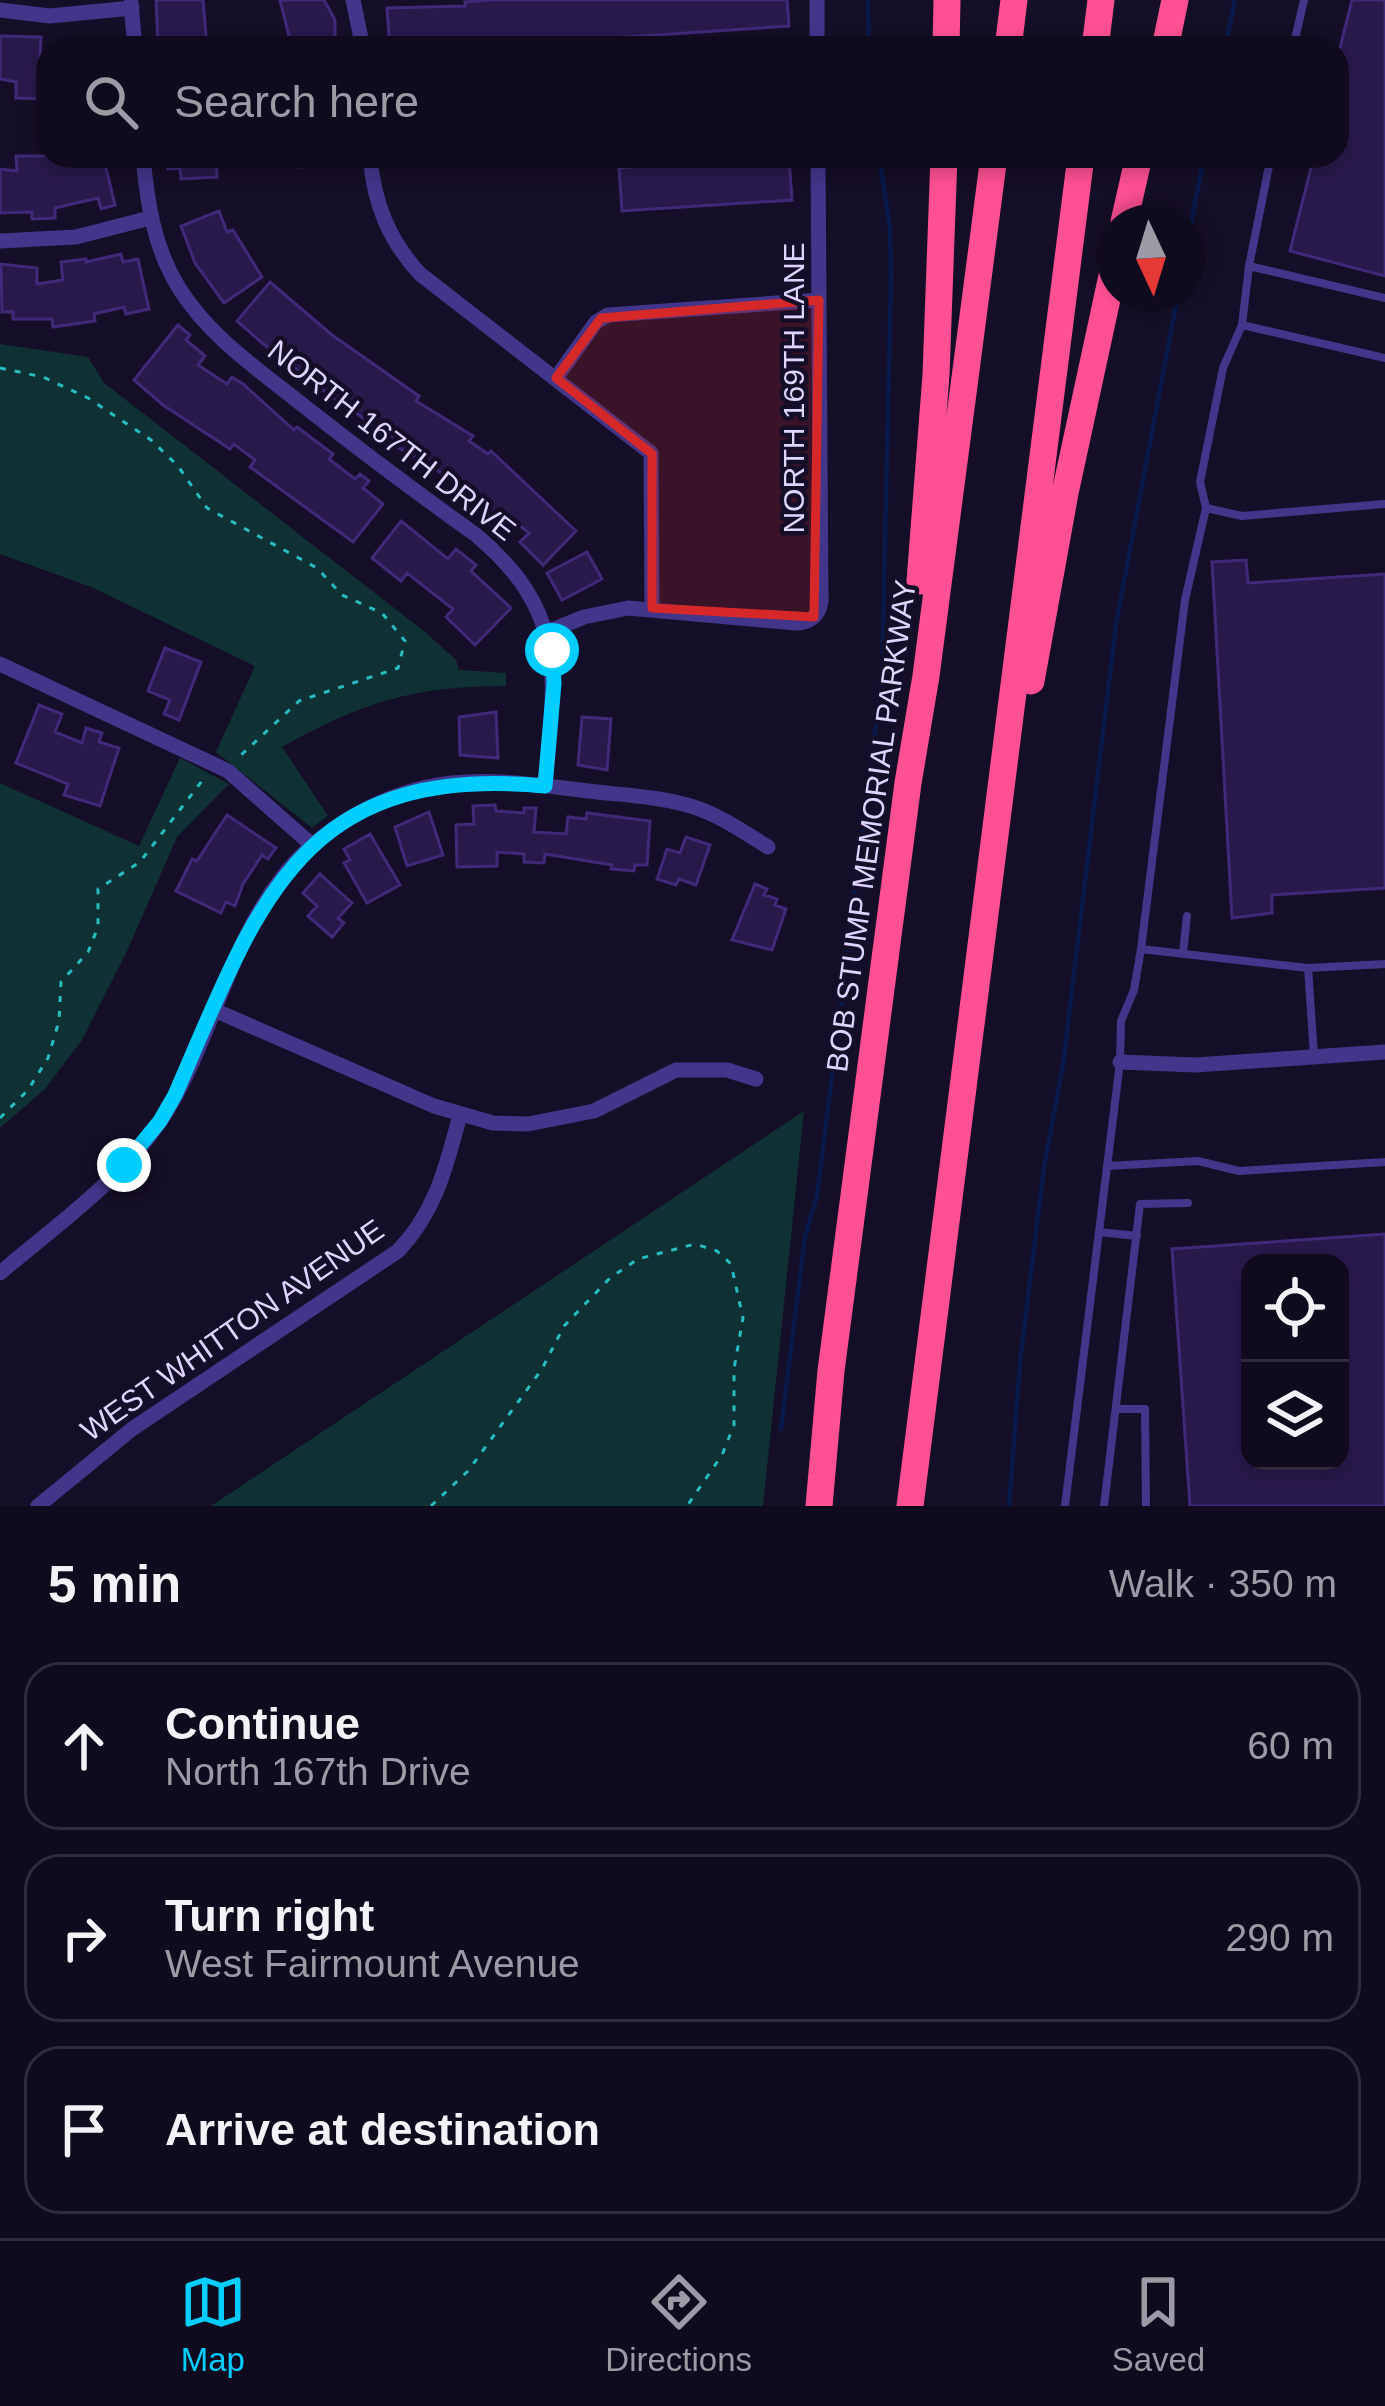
<!DOCTYPE html>
<meta charset="utf-8">
<style>
:root{--surface:#100a1e;--page:#191327;--text:#f1f3f6;--muted:#9c9aa4;--line:#302b3c;--accent:#01cdff}
body{margin:0;font-family:Arial,sans-serif;background:var(--page);color:var(--text)}
.controls{position:absolute;right:36px;bottom:36px;display:grid;overflow:hidden;border-radius:24px;box-shadow:0 6px 18px #0003}
.controls button{width:108px;height:108px;display:grid;place-items:center;padding:0;border:0;border-bottom:3px solid var(--line);background:var(--surface);color:var(--text);font:60px sans-serif}
.compass{position:absolute;left:1097px;top:204px;width:108px;height:108px;border-radius:50%;background:var(--surface);box-shadow:0 6px 18px #0003;rotate:176deg}
.stop{position:absolute;width:36px;height:36px;margin:-27px;border:9px solid #01cdff;border-radius:50%;background:#fff}
.stop.end{background:#01cdff;border-color:#fff;box-shadow:0 3px 12px #0008}
.list{margin:0;padding:0;list-style:none}
h2{display:flex;justify-content:space-between;align-items:center;height:156px;margin:0;padding:0 48px;font-size:51px}
h2 small{font-size:39px;font-weight:400;color:var(--muted)}
.list li{display:grid;grid-template-columns:78px 1fr auto;gap:36px;align-items:center;box-sizing:border-box;height:168px;margin:0 24px 24px;padding:0 24px;border:3px solid var(--line);border-radius:36px}
.list b{display:block;font-size:45px;white-space:nowrap}
.list p{margin:0;font-size:39px;white-space:nowrap;color:var(--muted)}
.list em{font-size:39px;font-style:normal;color:var(--muted)}
.icon{flex:none;width:66px;height:66px;fill:none;stroke:currentColor;stroke-width:2;stroke-linecap:round;stroke-linejoin:round}
.map{position:relative;flex:none;width:1385px;height:1506px;overflow:hidden}
.search{position:absolute;background:var(--surface);box-shadow:0 6px 18px #0003;left:36px;right:36px;top:36px;height:132px;display:flex;align-items:center;gap:30px;box-sizing:border-box;padding:0 42px;border-radius:36px;color:var(--muted);font-size:45px}
.sheet{height:732px;background:var(--surface)}
nav{display:flex;justify-content:space-around;align-items:center;box-sizing:border-box;height:168px;border-top:3px solid var(--line);background:var(--surface);font-size:33px;color:var(--muted)}
nav a{display:grid;justify-items:center;gap:6px}
nav .on{color:var(--accent)}
.map>svg:first-child{display:block}
</style>
<div class="map">
<svg width="1385" height="1506" viewBox="0 0 1385 1506">
<rect width="100%" height="100%" fill="#150e28"/>
<!-- green -->
<path fill="#103133" d="M 0,344 L 88,357 L 104,383 L 424,631 L 456,660 L 459,670 L 506,673 L 506,686 C 414,686 362,702 282,747 L 328,816 L 312,828 L 216,752 L 255,666 L 91,587 L 0,554 Z
M 180,758 L 229,784 L 177,837 L 127,951 L 82,1040 L 45,1089 L 0,1128 L 0,783 L 139,846 Z
M 804,1111 L 763,1506 L 211,1506 Z"/>
<g fill="none" stroke-linecap="round" stroke-linejoin="round">
<!-- stream -->
<path stroke="#071849" stroke-width="4.5" d="M 868,0 L 869,48
M 1225,48 L 1235,0
M 1187,245 L 1204,156
M 781,1429 L 805,1237 L 817,1196 L 882,675 L 891,278 L 890,228 L 879,156
M 1009,1506 L 1020,1362 L 1044,1167 L 1063,1065 L 1116,624 L 1178,294"/>
</g>
<!-- building -->
<path fill="#28194b" stroke="#402978" stroke-width="3" fill-rule="evenodd" d="M 156,0 L 203,0 L 207,48 L 164,48 L 164,43 L 158,43 Z
M 280,0 L 324,0 L 335,20 L 335,48 L 292,48 Z
M 491,0 L 787,0 L 789,26 L 464,48 L 390,48 L 387,8 L 465,6 L 465,2 Z
M 1352,0 L 1385,0 L 1385,276 L 1290,251 L 1314,156 L 1337,156 L 1337,60 Z
M 0,36 L 41,37 L 40,56 L 48,56 L 48,99 L 16,98 L 16,82 L 0,79 Z
M 16,156 L 103,156 L 115,205 L 101,209 L 98,198 L 55,208 L 55,218 L 32,219 L 32,212 L 0,213 L 0,169 L 17,171 Z
M 167,156 L 216,156 L 217,177 L 181,179 L 180,168 L 168,169 Z
M 299,156 L 336,156 L 336,165 L 300,167 Z
M 745,158 L 745,161 L 789,158 L 792,200 L 622,211 L 619,168 Z
M 219,211 L 227,232 L 233,230 L 262,277 L 224,303 L 195,263 L 181,226 Z
M 121,254 L 123,262 L 138,259 L 149,309 L 126,314 L 124,307 L 94,314 L 95,321 L 53,327 L 52,319 L 13,319 L 13,312 L 2,312 L 1,264 L 37,268 L 37,284 L 63,280 L 61,262 L 86,259 L 86,262 Z
M 270,282 L 332,335 L 419,396 L 416,401 L 473,436 L 469,441 L 488,454 L 491,451 L 576,531 L 543,565 L 520,542 L 529,533 L 509,517 L 501,527 L 457,491 L 462,485 L 397,447 L 400,442 L 333,398 L 261,342 L 237,321 Z
M 178,325 L 190,335 L 186,340 L 205,356 L 198,365 L 227,384 L 232,377 L 243,384 L 294,430 L 297,427 L 333,454 L 329,459 L 355,479 L 360,474 L 369,481 L 363,488 L 383,504 L 353,542 L 250,467 L 255,460 L 234,444 L 230,449 L 163,405 L 134,380 Z
M 401,521 L 448,559 L 456,549 L 476,565 L 471,571 L 511,608 L 475,645 L 446,617 L 453,609 L 407,573 L 401,581 L 372,558 Z
M 587,552 L 602,579 L 562,600 L 547,573 Z
M 1246,560 L 1248,583 L 1385,574 L 1385,888 L 1272,895 L 1272,913 L 1232,918 L 1212,562 Z
M 165,648 L 201,662 L 179,720 L 164,714 L 170,700 L 148,691 Z
M 39,705 L 62,714 L 55,732 L 82,743 L 86,728 L 102,733 L 99,742 L 119,748 L 100,806 L 64,795 L 68,784 L 16,763 Z
M 496,712 L 498,758 L 460,755 L 459,717 Z
M 582,717 L 611,719 L 607,770 L 578,765 Z
M 495,805 L 496,811 L 524,813 L 524,808 L 536,808 L 534,832 L 566,834 L 568,817 L 586,819 L 587,813 L 650,821 L 647,865 L 635,865 L 634,871 L 611,869 L 612,865 L 545,854 L 544,863 L 524,862 L 524,854 L 497,852 L 497,866 L 457,867 L 456,825 L 474,824 L 473,806 Z
M 429,812 L 443,855 L 407,866 L 395,827 Z
M 227,815 L 276,848 L 268,859 L 262,855 L 243,884 L 235,906 L 226,902 L 221,913 L 176,891 L 192,859 L 197,861 Z
M 370,834 L 400,885 L 367,903 L 344,863 L 350,860 L 344,849 Z
M 686,837 L 710,845 L 696,885 L 679,879 L 676,885 L 657,879 L 667,849 L 680,853 Z
M 320,874 L 352,903 L 338,918 L 344,923 L 332,937 L 308,916 L 317,906 L 303,893 Z
M 755,884 L 767,889 L 764,895 L 777,899 L 775,905 L 786,909 L 772,950 L 732,940 Z
M 1385,1234 L 1385,1506 L 1190,1506 L 1172,1249 ZM 1250,1263 L 1340,1263 L 1340,1461 L 1250,1461 Z"/>
<g fill="none" stroke-linecap="round" stroke-linejoin="round">
<!-- path -->
<path stroke="#27bcc1" stroke-width="3" stroke-dasharray="6 9" stroke-linecap="butt" d="M 0,368 L 43,377 L 88,398 L 151,440 L 178,466 L 207,508 L 317,568 L 342,595 L 382,613 L 405,641 L 398,668 L 299,701 L 239,757
M 0,1118 L 28,1090 L 48,1058 L 59,1021 L 61,982 L 88,952 L 98,927 L 98,889 L 140,862 L 205,777
M 431,1506 L 468,1471 L 542,1369 L 564,1326 L 610,1278 L 638,1259 L 695,1244 L 717,1251 L 731,1264 L 743,1318 L 734,1369 L 734,1425 L 722,1455 L 687,1506"/>
<!-- service -->
<path stroke="#41368a" stroke-width="8" d="M 1293,48 L 1304,0
M 1271,156 L 1249,266 L 1242,325 L 1385,358
M 1249,266 L 1385,298
M 1206,508 L 1242,516 L 1384,504
M 1141,949 L 1308,968
M 1183,953 L 1187,916
M 1314,1055 L 1308,968 L 1385,964
M 1107,1166 L 1198,1161 L 1239,1171 L 1385,1162
M 1099,1232 L 1137,1236
M 1116,1409 L 1145,1409 L 1146,1506
M 1065,1506 L 1120,1062 L 1121,1021 L 1134,990 L 1141,949 L 1185,600 L 1206,508 L 1200,482 L 1223,368 L 1242,325
M 1104,1506 L 1140,1204 L 1188,1203"/>
<!-- minor -->
<path stroke="#41368a" stroke-width="15" d="M 353,0 L 363,48
M 817,0 L 817,48
M 131,3 L 135,48
M 0,10 L 50,16 L 132,8
M 143,156 C 147,202 154,248 179,288 C 208,335 256,368 299,402 C 357,448 416,492 476,535 C 569,613 555,677 545,786
M 370,156 C 374,203 388,239 420,274 L 651,453 L 652,608
M 0,241 L 76,237 L 150,218
M 556,378 L 596,322 L 608,315 L 819,300
M 547,632 L 584,617 L 628,608 L 795,623 C 809,623 819,616 821,602 L 818,156
M 0,664 L 228,771 L 312,845
M 212,1009 L 434,1106 L 493,1123 L 528,1124 L 594,1111 L 676,1070 L 727,1070 L 756,1079
M 1120,1062 L 1195,1065 L 1385,1052
M 0,1273 C 54,1227 118,1182 159,1123 C 210,1048 225,952 281,879 C 320,827 387,790 452,783 C 496,778 544,786 588,791 C 621,795 655,796 687,805 C 717,813 742,831 768,847
M 38,1506 L 132,1429 L 398,1251 C 436,1211 446,1167 460,1115"/>
<!-- motorway -->
<path stroke="#ff5093" stroke-width="27" d="M 946,48 L 947,0
M 1008,48 L 1014,0
M 1095,48 L 1101,0
M 1165,48 L 1175,0
M 1124,222 L 1139,156
M 920,581 L 936,375 L 944,156
M 1031,681 L 1065,493 L 1115,262
M 819,1506 L 831,1371 L 908,783 L 926,676 L 994,156
M 910,1506 L 1081,156"/>
</g>
<g fill="none" stroke-linecap="round" stroke-linejoin="round">
<!-- route -->
<path stroke="#01cdff" stroke-width="15" d="M 124,1165 L 160,1121 L 175,1095 C 258,904 299,763 545,786 L 554,683 L 552,650"/>
</g>
<!-- marked area -->
<path fill="#d62828" fill-opacity="0.2" stroke="#d62828" stroke-width="9" stroke-linejoin="round" d="M 819,300 L 814,617 L 652,608 L 652,454 L 556,378 L 601,318 Z"/>
<g text-anchor="middle" dominant-baseline="central" stroke-width="9" stroke-linejoin="round" paint-order="stroke">
<!-- street labels -->
<g font-size="30" fill="#ded5ff" stroke="#150e28">
<text transform="translate(793 388) rotate(-90)">NORTH 169TH LANE</text>
<text transform="translate(392 440) rotate(38)">NORTH 167TH DRIVE</text>
<text transform="translate(871 826) rotate(-82)">BOB STUMP MEMORIAL PARKWAY</text>
<text transform="translate(232 1330) rotate(-35)">WEST WHITTON AVENUE</text>
</g>
</g>
</svg>
<div class="controls">
<button><svg class="icon" aria-label="locate" viewBox="0 0 24 24"><circle cx="12" cy="12" r="6"/><path d="M12 2v4M12 18v4M2 12h4M18 12h4"/></svg></button>
<button><svg class="icon" aria-label="layers" viewBox="0 0 24 24"><path d="M12 4l9 5-9 5-9-5zM3 14l9 5 9-5"/></svg></button>
</div>
<svg class="compass" viewBox="-18 -18 36 36"><path d="M0-13l5 13h-10z" fill="#e53935"/><path d="M0 13l5-13h-10z" fill="#9c9aa4"/></svg>
<div class="stop" style="left:552px;top:650px"></div>
<div class="stop end" style="left:124px;top:1165px"></div>
<div class="search"><svg class="icon" aria-label="search" viewBox="0 0 24 24"><circle cx="10" cy="10" r="6"/><path d="M15 15l6 6"/></svg>Search here</div>
</div>
<section class="sheet">
<h2>5 min<small>Walk · 350 m</small></h2>
<ul class="list">
<li><svg class="icon" aria-label="ahead" viewBox="0 0 24 24"><path d="M12 20V5M6 11l6-6 6 6"/></svg><div><b>Continue</b><p>North 167th Drive</p></div><em>60 m</em></li>
<li><svg class="icon" aria-label="right" viewBox="0 0 24 24"><path d="M7 20v-9h11M14 6l5 5-5 5"/></svg><div><b>Turn right</b><p>West Fairmount Avenue</p></div><em>290 m</em></li>
<li><svg class="icon" aria-label="arrive" viewBox="0 0 24 24"><path d="M6 21V4h12l-3 4 3 4H6"/></svg><div><b>Arrive at destination</b></div></li>
</ul>
</section>
<nav>
<a class="on"><svg class="icon" aria-label="map" viewBox="0 0 24 24"><path d="M3 6l6-2 6 2 6-2v14l-6 2-6-2-6 2zM9 4v14M15 6v14"/></svg>Map</a>
<a><svg class="icon" aria-label="directions" viewBox="0 0 24 24"><path d="M12 3l9 9-9 9-9-9zM9 14v-3h6M13 9l2 2-2 2"/></svg>Directions</a>
<a><svg class="icon" aria-label="saved" viewBox="0 0 24 24"><path d="M7 4h10v16l-5-4-5 4z"/></svg>Saved</a>
</nav>
